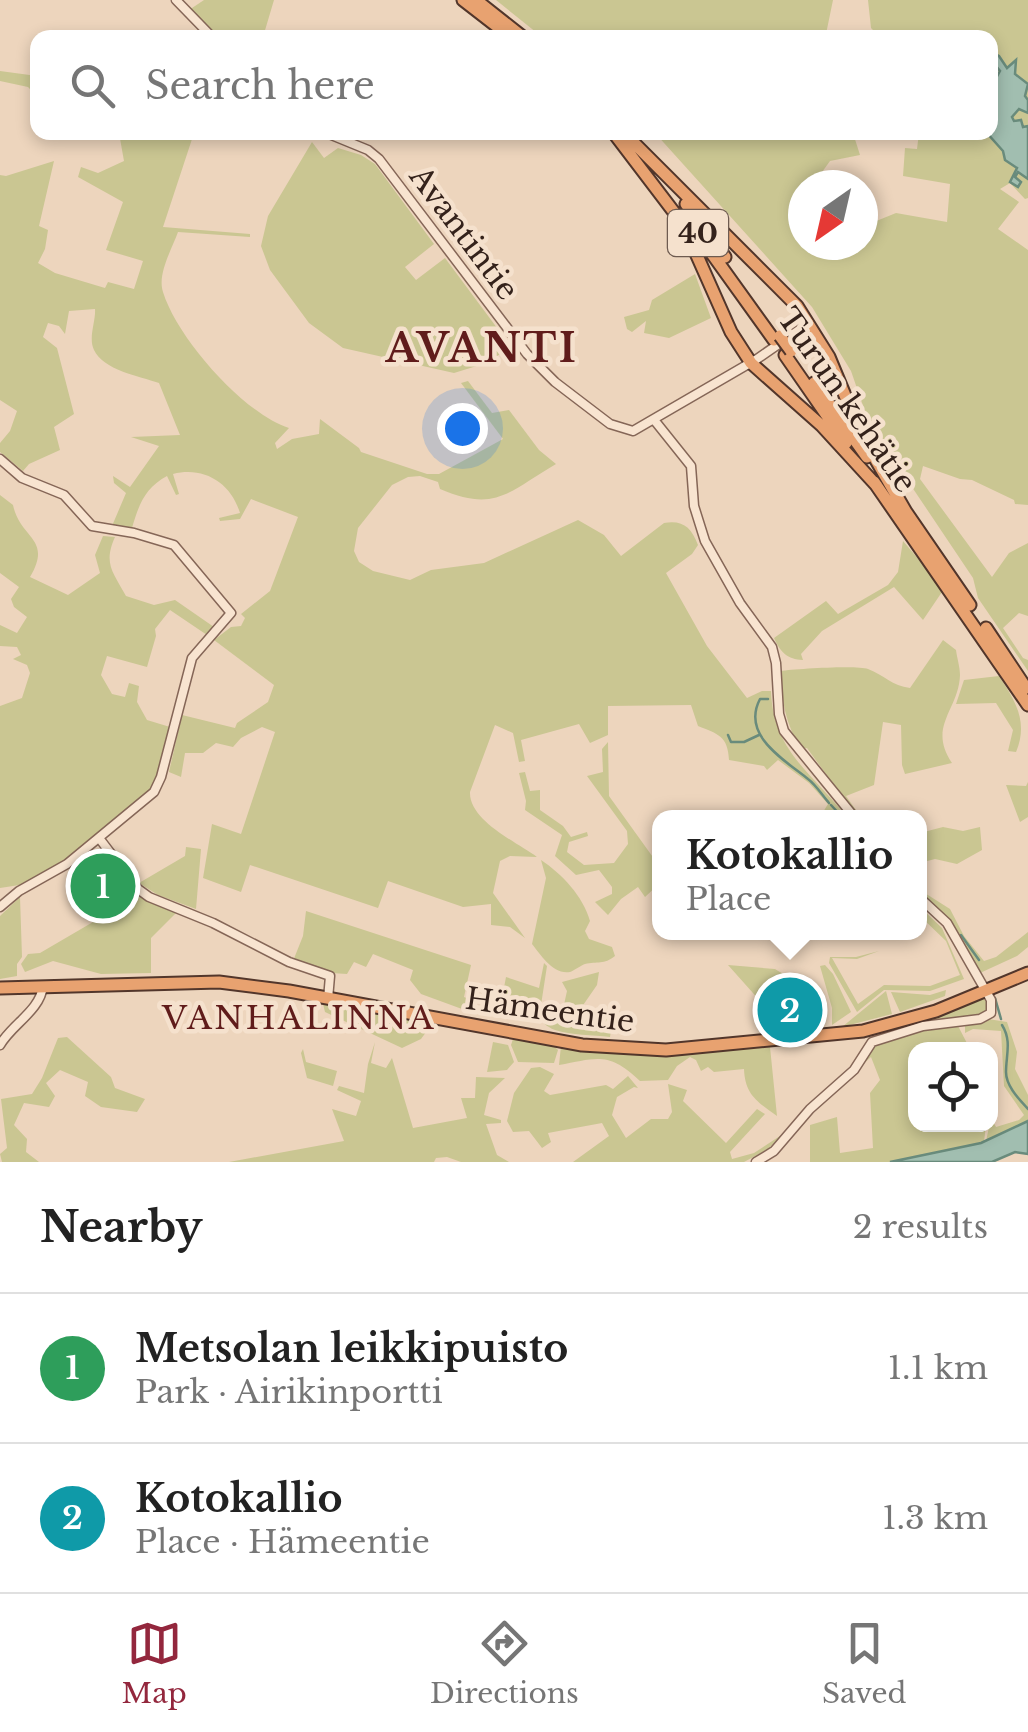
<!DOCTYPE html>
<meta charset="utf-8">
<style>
:root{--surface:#fff;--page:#f6f6f6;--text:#222;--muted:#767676;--line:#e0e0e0;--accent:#93273d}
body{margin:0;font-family:"Libre Baskerville",serif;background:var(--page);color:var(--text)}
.controls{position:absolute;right:30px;bottom:30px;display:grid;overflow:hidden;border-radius:20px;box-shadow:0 5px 15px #0003}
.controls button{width:90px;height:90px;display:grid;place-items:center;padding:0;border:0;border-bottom:2px solid var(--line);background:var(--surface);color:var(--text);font:50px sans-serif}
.compass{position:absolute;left:788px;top:170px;width:90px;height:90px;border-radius:50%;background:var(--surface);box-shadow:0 5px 15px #0003;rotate:214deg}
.you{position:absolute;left:462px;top:428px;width:35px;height:35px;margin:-25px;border:8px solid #fff;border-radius:50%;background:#1a73e8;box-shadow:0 0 0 15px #1a73e833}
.badge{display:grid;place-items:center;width:65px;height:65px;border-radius:50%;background:var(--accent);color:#fff;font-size:32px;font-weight:700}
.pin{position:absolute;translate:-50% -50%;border:5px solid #fff;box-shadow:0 2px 10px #0006}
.popup{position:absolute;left:652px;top:810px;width:275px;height:130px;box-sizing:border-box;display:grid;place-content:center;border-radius:20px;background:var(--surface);filter:drop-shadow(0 2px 8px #0005);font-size:32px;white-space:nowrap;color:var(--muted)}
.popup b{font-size:38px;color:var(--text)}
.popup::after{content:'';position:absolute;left:50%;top:100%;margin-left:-20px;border:20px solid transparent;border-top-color:var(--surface)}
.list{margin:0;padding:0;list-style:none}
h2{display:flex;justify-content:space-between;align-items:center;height:130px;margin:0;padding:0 40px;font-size:42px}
h2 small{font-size:32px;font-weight:400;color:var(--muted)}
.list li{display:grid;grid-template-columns:65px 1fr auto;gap:30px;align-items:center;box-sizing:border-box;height:150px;padding:0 40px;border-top:2px solid var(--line)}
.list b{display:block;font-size:38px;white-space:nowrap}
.list p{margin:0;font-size:32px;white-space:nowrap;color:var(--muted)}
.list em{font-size:32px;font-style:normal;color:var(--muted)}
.icon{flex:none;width:55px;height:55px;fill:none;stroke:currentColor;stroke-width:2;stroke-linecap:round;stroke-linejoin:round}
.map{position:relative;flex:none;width:1028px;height:1162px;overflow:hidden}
.search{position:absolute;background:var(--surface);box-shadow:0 5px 15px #0003;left:30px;right:30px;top:30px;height:110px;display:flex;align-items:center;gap:25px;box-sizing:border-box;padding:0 35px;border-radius:20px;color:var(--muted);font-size:38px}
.sheet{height:430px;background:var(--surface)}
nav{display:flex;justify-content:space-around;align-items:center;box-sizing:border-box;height:140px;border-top:2px solid var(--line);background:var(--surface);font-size:28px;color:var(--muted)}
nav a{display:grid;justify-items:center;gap:5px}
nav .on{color:var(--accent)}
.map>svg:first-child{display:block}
</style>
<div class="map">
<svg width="1028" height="1162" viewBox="0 0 1028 1162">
<rect width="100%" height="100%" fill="#edd5bd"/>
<!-- green -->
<path fill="#cac692" d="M 204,0 L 274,0 L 263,37 L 220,37 L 189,10 Z
M 496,0 L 833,0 L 826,34 L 810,37 L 542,37 Z
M 868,0 L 1028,0 L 1028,198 L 1025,199 L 1010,183 L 1000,189 L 1019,202 L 998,229 L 1028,250 L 1028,505 L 1015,504 L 1014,500 L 972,480 L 960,479 L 923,466 L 920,479 L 992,577 L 1009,553 L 1028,543 L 1028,616 L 1019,613 L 1003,628 L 1023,658 L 1028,660 L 1028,671 L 978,598 L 973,578 L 869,423 L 851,371 L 812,307 L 655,133 L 853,133 L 860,155 L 830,161 L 817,179 L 821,185 L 803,185 L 803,245 L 863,245 L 863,220 L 869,224 L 896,213 L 947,222 L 950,184 L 903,176 L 905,148 L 917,149 L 919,133 L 990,132 L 990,38 L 873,37 L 876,33 L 871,28 Z
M 0,71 L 37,76 L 37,96 L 28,87 L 0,81 Z
M 119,133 L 194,133 L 163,227 L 250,234 L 250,237 L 178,232 C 172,249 157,274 163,292 C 177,338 244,414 289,428 L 275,443 L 277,449 L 292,439 L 319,434 L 320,419 L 359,448 L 361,452 L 427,474 L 439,474 L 503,439 L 461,383 L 468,381 L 492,413 L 509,410 L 539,450 L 556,464 C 508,492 496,513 440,489 L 438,482 L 420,476 L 408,477 L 392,485 L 358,528 L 354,551 L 359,562 L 373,571 L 410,580 L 431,570 L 484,563 L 578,520 L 604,535 L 621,556 L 664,523 C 683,520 691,527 698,545 L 692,554 L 666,573 L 707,646 L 747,698 L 762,691 L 771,691 C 773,751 812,773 847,817 L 820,817 L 828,804 L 809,783 L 778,760 L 767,770 L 764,766 L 729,760 C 728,736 718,734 698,726 L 691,705 L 608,706 L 608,735 L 590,743 L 579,724 L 521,740 L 525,761 L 519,762 L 513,733 L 495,725 L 470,792 C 469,820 516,842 537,857 L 510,856 L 500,861 L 493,893 L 525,938 L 510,927 L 491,925 L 491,904 L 463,907 L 388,881 L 378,908 L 250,865 L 241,892 L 203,878 L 212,824 L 241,834 L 275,732 L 262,727 L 241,738 L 233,747 L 216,743 L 203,753 L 185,753 L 181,777 L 169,772 L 182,715 L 235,728 L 237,723 L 268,702 L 274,685 L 214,640 L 231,627 L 241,626 L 245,618 L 241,614 L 270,591 L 298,517 L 251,499 L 240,519 L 220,521 L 219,518 L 240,513 C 231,483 204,466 173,474 L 179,494 L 176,495 L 167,476 C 145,488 139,504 132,528 L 112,526 L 126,493 L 114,483 L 113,476 L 130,487 L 159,446 L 131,437 L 180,435 L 159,383 C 139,376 103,370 94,350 C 88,338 96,321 95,309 L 69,311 L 65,334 L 59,326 L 48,323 L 43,337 L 57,348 L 74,414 L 54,427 L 60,450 L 29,464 L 23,471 L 0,452 L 0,443 L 10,431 L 17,411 L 0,400 L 0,175 L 6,176 L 54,161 L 39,226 L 48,230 L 45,249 L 38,263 L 55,273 L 105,288 L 108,282 L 134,289 L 143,261 L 106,250 L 123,202 L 78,177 L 81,167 L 98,173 L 124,161 Z
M 312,142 L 324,158 L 338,148 L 361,155 L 375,164 L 434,244 L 405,267 L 416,280 L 445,258 L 509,344 L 508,350 L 480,365 L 454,373 L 343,348 L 309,323 L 270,270 L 261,246 L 268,216 Z
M 695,274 L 711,318 L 669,338 L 644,333 L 646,321 L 632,332 L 627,329 L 624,317 L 649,310 L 652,300 Z
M 0,495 L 13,505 C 20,539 53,538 30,577 L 68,595 L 100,573 L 95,555 L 103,536 L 115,537 C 103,564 113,572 126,596 L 154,605 L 175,600 L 214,627 L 207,635 L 170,610 L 155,629 L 156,636 L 147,667 L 107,656 L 101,675 L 112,694 L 125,697 L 129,683 L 139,686 L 137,702 L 147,720 L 170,727 L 159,775 L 150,792 L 62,864 L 26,884 L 0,888 L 0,706 L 22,698 L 30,673 L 27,665 L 13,659 L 21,655 L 17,647 L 0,646 L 0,625 L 17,633 L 27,617 L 14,607 L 11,599 L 19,587 L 0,573 Z
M 903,541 L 944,589 L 923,620 L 894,587 L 822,631 L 801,654 L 803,660 C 787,659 781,653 774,638 L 826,601 L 838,614 L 888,585 L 898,572 Z
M 943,640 L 956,650 C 957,658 960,667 960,675 C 959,710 927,726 952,763 L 905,774 L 902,765 L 901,725 L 883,722 L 874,785 L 846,796 L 861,817 L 857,817 L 807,748 L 801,749 C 786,725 781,700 781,671 C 794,669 857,665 868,669 C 884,675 892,686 910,688 Z
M 999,676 C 1017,703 1028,723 1016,752 L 1008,751 L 1013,730 L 996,703 L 956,704 L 964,680 Z
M 608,742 L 609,796 L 660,867 L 660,883 L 645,897 L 638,887 L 621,899 L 608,915 L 595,902 L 612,894 L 612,887 L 599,870 L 576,875 L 555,856 L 562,835 L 525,810 L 526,801 L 519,773 L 525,772 L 530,791 L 540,790 L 540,810 L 563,826 L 571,837 L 587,832 L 588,836 L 569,842 L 567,852 L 584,865 L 614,863 L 628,844 L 627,831 L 587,776 L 603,772 L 602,749 Z
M 1028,782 L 1028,817 L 1020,822 L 1006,785 L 1026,786 Z
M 943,827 L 963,831 L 980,827 L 982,850 L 957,864 L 935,859 L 920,863 L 920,833 Z
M 186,847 L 201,849 L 196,909 L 158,895 L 139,883 L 185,856 Z
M 541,860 C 562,874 583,896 590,921 L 585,931 L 589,939 L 612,947 L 615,956 C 604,965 597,961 585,964 C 582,965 573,971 570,972 C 553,975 541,955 532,944 L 546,878 Z
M 132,888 L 152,903 L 176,913 L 151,938 L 151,973 L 101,974 L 53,961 L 25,972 L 21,964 L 28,954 L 40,953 L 117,908 L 114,902 Z
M 920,890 L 950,909 L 964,936 L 984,961 L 996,957 L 1028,932 L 1028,947 L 1017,956 L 980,973 L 950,925 L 920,896 Z
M 20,897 L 22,957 L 17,964 L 17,976 L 0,979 L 0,916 Z
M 920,907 L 942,928 L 964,979 L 930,991 L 884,990 L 857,1012 L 829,963 L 830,957 L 856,957 L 879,951 L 857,959 L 832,958 L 858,1004 L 884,985 L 930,986 L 960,975 L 946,941 L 920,916 Z
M 306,911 L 471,965 L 464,997 L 478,1003 L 462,1009 L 421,994 L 410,980 L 413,970 L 373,954 L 366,967 L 354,962 L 347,974 L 331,973 L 293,961 L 303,936 Z
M 544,963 L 547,966 L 541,1005 L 563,1009 L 567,991 L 562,982 L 599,972 L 597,985 L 579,1011 L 613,1018 L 610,1037 C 593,1035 571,1035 555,1030 C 531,1021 537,996 500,1009 L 506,977 L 539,988 Z
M 728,965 L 775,969 L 785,975 L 805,1028 L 763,1031 L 761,1002 Z
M 825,965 L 833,974 L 851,1012 L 832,1025 L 832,1008 L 820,966 Z
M 946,990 L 945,996 L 900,1012 L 891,992 L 930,995 Z
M 886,991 L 892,1014 L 842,1027 Z
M 984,999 L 988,1005 L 986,1014 L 933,1022 L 932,1018 L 938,1014 Z
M 323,1004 L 359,1008 L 459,1027 L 432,1024 L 421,1039 L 402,1048 L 325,1012 Z
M 988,1019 L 1007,1022 L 1017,1052 L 1015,1069 L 1028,1095 L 1028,1121 L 986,1141 L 991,1118 L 996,1127 L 1019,1120 L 1024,1115 L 1004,1086 L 1001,1031 L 973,1029 L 965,1033 L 965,1023 Z
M 957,1024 L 970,1049 L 916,1050 L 916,1124 L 986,1125 L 984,1142 L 890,1162 L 810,1162 L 810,1125 L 837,1117 L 840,1153 L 873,1148 L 870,1093 L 880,1080 L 871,1057 L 860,1067 L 871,1045 L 916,1030 Z
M 67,1037 L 111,1077 L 115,1088 L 145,1099 L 137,1112 L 101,1107 L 85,1096 L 88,1082 L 60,1070 L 46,1083 L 55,1096 L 49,1107 L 24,1103 L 14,1125 L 27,1139 L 26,1152 L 39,1162 L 2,1162 L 0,1154 L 7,1148 L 1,1099 L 32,1094 L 42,1078 L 58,1038 Z
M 513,1039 L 554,1046 L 558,1050 L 554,1063 L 518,1062 L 511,1045 Z
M 375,1042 L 371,1063 L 386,1068 L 392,1058 L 413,1128 L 467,1118 L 461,1098 L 475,1098 L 476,1077 L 505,1078 L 489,1093 L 484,1115 L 501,1120 L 501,1123 L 486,1124 L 497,1155 L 509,1162 L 461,1162 L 447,1157 L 436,1158 L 434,1162 L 229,1162 L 344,1141 L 332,1109 L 356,1116 L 361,1101 L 337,1090 L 339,1086 L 364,1093 L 368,1064 Z
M 493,1042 L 508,1045 L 514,1062 L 507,1070 L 487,1072 Z
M 561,1046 L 670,1056 L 770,1047 L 777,1116 C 756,1101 745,1094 744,1069 L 714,1072 L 708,1067 L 701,1071 L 696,1060 L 690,1057 L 677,1066 L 668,1080 L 640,1081 C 609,1051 597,1058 559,1065 Z
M 303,1049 L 306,1062 L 337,1071 L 333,1086 L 307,1078 L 301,1053 Z
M 540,1067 L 554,1074 L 544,1091 L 550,1095 L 606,1085 L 613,1089 L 628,1076 L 638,1088 L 634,1087 L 617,1097 L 612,1115 L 626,1138 L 651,1119 L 668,1119 L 672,1112 L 668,1084 L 687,1090 L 683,1101 L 726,1143 L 757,1109 L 765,1114 L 730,1152 L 732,1159 L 754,1153 L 783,1134 L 768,1149 L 744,1162 L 573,1162 L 609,1136 L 602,1123 L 548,1133 L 551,1142 L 542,1148 L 529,1131 L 513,1132 L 507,1121 L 514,1093 L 531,1068 Z"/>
<!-- water -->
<path fill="#a1beb0" stroke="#698b7c" stroke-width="2.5" d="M 991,52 L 999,56 L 1007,68 L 1016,60 L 1015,74 L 1028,84 L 1025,96 L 1028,100 L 1028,113 L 1019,109 L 1012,117 L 1014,121 L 1021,120 L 1023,127 L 1028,126 L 1028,179 L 1018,172 L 1015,177 L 1021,182 L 1018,187 L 1010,182 L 1017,168 L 1005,160 L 1003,151 L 987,133 L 990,132 L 991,80 L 995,80 L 1000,71 L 991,60 Z
M 1028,1121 L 1028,1154 L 1015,1152 L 992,1162 L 890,1162 L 981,1143 Z"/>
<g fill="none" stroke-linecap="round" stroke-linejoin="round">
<!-- stream -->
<path stroke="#698b7c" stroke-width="2.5" d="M 768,699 L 760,699 C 741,735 783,759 808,779 C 816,785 822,795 829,803
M 728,735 L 731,742 L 744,742 L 759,735
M 831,805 L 843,818
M 961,935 L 979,960
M 995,998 L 1001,1019
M 1002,1025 C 1012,1041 1006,1055 1006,1072 C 1006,1087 1021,1101 1028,1109"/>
<defs>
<path id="tertiary" d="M 176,0 L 213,38
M 324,132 L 368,150 L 379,159 L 527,354 L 555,382 L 610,424 L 633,431 L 757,359 L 809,323
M 655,421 L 691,466 L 694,506 L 705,541 L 740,603 L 772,647 L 776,663 L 779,714 L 784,731 L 855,818
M 0,459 L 22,478 L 64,495 L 92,526 L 134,533 L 174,545 L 231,613 L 192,658 L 161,777 L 154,792 L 67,864 L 19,891 L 0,907
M 99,838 L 138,889 L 149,897 L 213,923 L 289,962 L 330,976 L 328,999
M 0,1045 C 12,1024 40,1011 43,986
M 756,1162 L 774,1151 L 810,1109 L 854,1070 L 872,1042 L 923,1026 L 980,1019 L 991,1013 L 991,1000 L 947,923 L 920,898"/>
<path id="trunk" d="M 463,0 L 512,38
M 476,0 L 524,38
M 613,132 L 683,224 L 731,332 L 751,363 L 822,426 L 877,486
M 631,140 L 797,306 L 829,357 L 861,434 L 906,512
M 686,204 L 725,257
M 687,219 L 774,340
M 785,355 L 846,443
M 814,383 L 867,457
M 874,482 L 1028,705
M 904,509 L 970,605
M 986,628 L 1026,688
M 0,988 L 219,982 L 289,991 L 582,1045 L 666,1050 L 863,1031 L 936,1011 L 1028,973"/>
</defs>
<!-- tertiary casing -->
<use href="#tertiary" stroke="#856657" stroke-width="11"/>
<!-- trunk casing -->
<use href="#trunk" stroke="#52362b" stroke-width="15"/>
<!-- tertiary -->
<use href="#tertiary" stroke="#f8e4d0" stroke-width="8"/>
<!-- trunk -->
<use href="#trunk" stroke="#e8a270" stroke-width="11"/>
<defs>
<path id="trunk-bridge" d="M 780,336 L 791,351"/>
</defs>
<!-- trunk-bridge casing -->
<use href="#trunk-bridge" stroke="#52362b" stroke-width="15" stroke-linecap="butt"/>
<!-- trunk-bridge -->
<use href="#trunk-bridge" stroke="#e8a270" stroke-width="11"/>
</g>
<g text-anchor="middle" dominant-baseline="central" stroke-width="9" stroke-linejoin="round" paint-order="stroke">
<!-- shield labels -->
<rect fill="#f5e1cd" stroke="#6e5b50" stroke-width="2.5" x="668" y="210" width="60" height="46" rx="8"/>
<g font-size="28" font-weight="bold" fill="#34221b">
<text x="698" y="233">40</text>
</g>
<!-- street labels -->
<g font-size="30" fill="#34221b" stroke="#f5e1cd">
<text transform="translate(464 233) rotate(53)">Avantintie</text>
<text transform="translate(847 400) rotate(55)">Turun kehätie</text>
<text transform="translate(550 1010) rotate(8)">Hämeentie</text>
</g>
<!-- neighbourhood labels -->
<g font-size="32" letter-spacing="2.5" fill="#601c1b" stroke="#f5e1cd">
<text x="299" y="1018">VANHALINNA</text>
</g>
<!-- district labels -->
<g font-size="40" font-weight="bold" letter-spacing="2.5" fill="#601c1b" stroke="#f5e1cd">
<text x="482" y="348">AVANTI</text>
</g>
</g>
</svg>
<div class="controls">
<button><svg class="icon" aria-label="locate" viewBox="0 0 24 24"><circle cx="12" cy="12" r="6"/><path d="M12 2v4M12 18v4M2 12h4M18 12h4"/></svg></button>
</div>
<svg class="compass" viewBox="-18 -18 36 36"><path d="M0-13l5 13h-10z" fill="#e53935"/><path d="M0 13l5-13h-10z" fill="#767676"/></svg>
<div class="you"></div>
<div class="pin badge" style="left:103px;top:886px;background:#2e9e5b">1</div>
<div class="pin badge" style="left:790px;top:1010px;background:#0f9aa8">2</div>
<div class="popup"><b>Kotokallio</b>Place</div>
<div class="search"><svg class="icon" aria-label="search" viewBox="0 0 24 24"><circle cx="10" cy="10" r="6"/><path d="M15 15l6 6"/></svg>Search here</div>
</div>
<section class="sheet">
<h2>Nearby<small>2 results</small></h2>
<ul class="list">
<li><span class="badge" style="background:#2e9e5b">1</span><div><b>Metsolan leikkipuisto</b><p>Park · Airikinportti</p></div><em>1.1 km</em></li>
<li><span class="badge" style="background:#0f9aa8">2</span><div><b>Kotokallio</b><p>Place · Hämeentie</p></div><em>1.3 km</em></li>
</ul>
</section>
<nav>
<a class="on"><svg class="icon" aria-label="map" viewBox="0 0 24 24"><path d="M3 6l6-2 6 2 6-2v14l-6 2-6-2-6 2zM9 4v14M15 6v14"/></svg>Map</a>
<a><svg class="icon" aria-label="directions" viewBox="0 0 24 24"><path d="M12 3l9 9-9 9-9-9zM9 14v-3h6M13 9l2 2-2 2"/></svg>Directions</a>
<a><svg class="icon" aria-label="saved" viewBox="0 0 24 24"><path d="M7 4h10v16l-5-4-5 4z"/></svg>Saved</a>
</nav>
